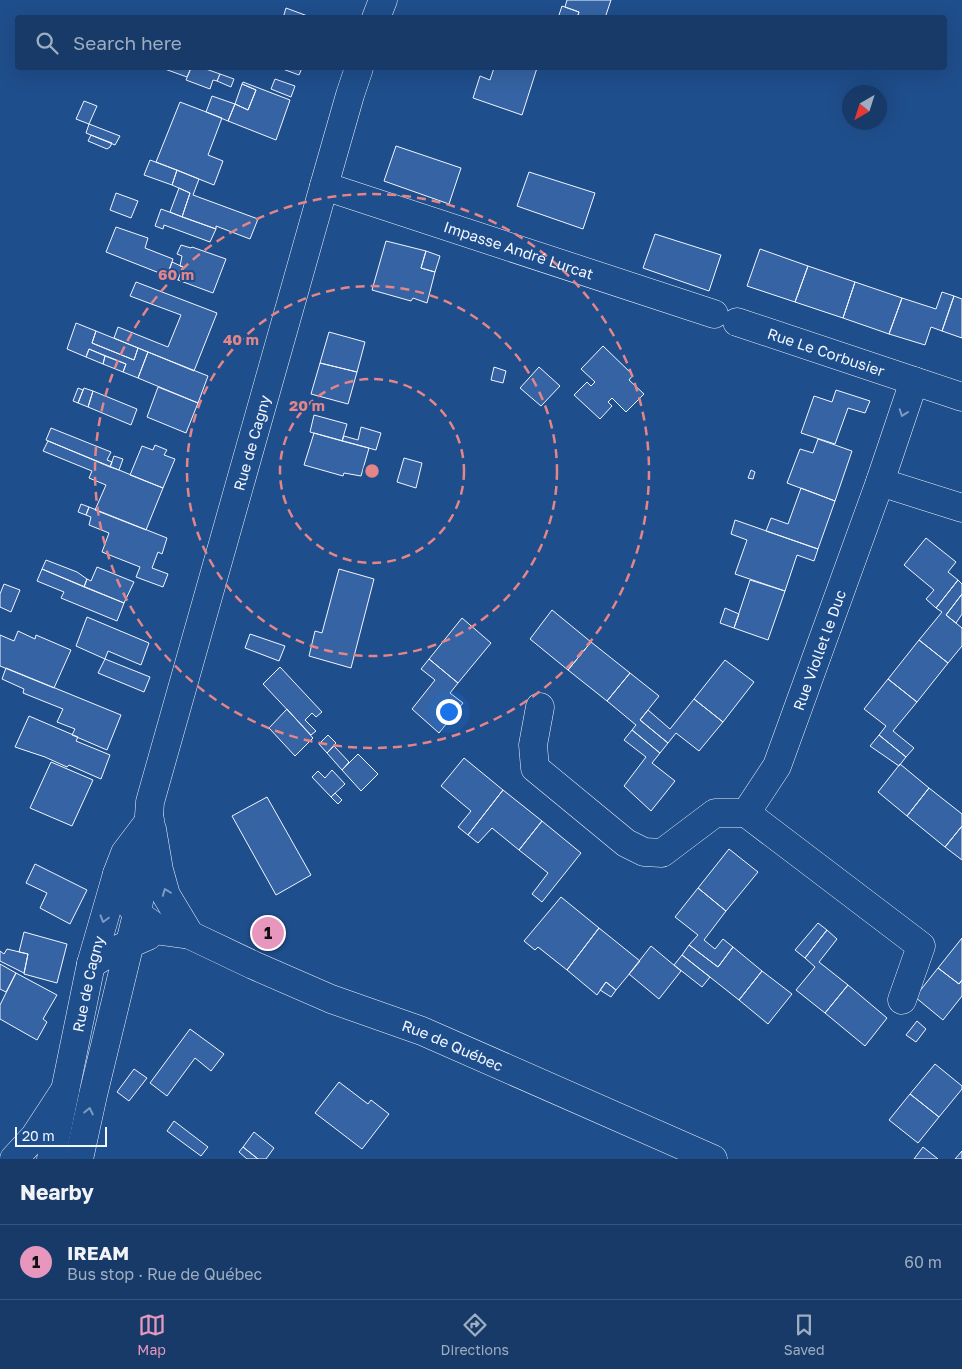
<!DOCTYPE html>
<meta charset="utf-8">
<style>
:root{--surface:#173a69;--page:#20416f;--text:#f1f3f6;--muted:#9eadc0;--line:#36547d;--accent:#e797bd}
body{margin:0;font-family:"Golos Text",sans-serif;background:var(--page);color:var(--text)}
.compass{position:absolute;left:842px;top:85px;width:45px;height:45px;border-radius:50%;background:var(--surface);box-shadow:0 5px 20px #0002;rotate:219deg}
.scale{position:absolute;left:15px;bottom:12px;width:92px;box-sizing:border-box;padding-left:5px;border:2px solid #f2f6ff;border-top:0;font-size:14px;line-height:18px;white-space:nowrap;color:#f2f6ff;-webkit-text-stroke:4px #1f4e8c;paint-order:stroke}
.you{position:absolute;left:448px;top:711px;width:18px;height:18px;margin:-12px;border:4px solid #fff;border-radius:50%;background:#1a73e8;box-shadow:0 0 0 8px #1a73e833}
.badge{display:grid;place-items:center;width:32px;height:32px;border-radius:50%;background:var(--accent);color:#111;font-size:16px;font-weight:700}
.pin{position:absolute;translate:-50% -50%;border:2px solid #fff;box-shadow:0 1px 5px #0006}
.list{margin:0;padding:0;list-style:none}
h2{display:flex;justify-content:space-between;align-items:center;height:65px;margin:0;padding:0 20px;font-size:21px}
h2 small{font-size:16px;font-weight:400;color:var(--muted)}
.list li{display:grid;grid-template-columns:32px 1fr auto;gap:15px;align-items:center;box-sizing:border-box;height:75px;padding:0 20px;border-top:1px solid var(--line)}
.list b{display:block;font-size:19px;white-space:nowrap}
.list p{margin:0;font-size:16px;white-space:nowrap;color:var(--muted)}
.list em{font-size:16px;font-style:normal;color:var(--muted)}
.icon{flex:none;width:28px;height:28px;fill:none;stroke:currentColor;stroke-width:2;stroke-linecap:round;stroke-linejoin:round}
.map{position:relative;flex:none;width:962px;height:1159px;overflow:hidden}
.search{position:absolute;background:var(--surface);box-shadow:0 5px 20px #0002;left:15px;right:15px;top:15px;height:55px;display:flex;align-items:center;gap:12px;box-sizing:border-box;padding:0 18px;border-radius:5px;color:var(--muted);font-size:19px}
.sheet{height:140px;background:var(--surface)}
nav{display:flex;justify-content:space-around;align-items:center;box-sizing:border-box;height:70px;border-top:1px solid var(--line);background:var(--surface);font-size:14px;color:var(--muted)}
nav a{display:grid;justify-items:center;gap:2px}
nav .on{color:var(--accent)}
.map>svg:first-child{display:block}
</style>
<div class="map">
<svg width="962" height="1159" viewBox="0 0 962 1159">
<rect width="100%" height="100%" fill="#1f4e8c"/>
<!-- building -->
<path fill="#3563a3" stroke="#f2f6ff" d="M 567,0 L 611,0 L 605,18 L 577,18 L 579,12 L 565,7 Z
M 562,6 L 579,12 L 577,18 L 558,18 Z
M 286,8 L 313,18 L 283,18 Z
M 162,68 L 191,68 L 187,77 Z
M 191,68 L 203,68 L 220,74 L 217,81 L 213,80 L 210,89 L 186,80 Z
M 280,68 L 302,68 L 299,75 Z
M 494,68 L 537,68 L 522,115 L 473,98 L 480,76 L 490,80 Z
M 220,74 L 234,79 L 231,87 L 217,81 Z
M 275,79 L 295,86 L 291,97 L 271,89 Z
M 243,82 L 290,100 L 276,140 L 228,121 L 235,104 L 248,110 L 256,90 L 242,84 Z
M 242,84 L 256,90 L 248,110 L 235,104 Z
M 212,96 L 235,104 L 228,121 L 206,112 Z
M 84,101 L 97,106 L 89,124 L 76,119 Z
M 180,102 L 222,118 L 208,155 L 223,161 L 214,185 L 156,162 Z
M 89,124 L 120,136 L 115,145 L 86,133 Z
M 91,135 L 112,143 L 110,147 L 107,149 L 88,141 Z
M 396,146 L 461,168 L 449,204 L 384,181 Z
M 150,160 L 177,170 L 172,185 L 144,175 Z
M 177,170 L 199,179 L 193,195 L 258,219 L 250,239 L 216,226 L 216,229 L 182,217 L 190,193 L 172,185 Z
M 529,172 L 595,193 L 583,229 L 517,206 Z
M 179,188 L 190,193 L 182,217 L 170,212 Z
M 116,193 L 138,201 L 131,218 L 110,210 Z
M 161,209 L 216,229 L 210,242 L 164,225 L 163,229 L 155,226 Z
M 116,227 L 148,238 L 145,248 L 173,259 L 167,276 L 106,252 Z
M 655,234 L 721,255 L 709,291 L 643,268 Z
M 386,241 L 426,251 L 421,268 L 435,272 L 427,303 L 413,298 L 411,301 L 372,290 Z
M 181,245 L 191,248 L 192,247 L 226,259 L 213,293 L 178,280 L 183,267 L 180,266 L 182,256 L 177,254 Z
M 760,249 L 808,266 L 795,302 L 747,286 Z
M 426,251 L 440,256 L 435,272 L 421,268 Z
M 172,262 L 183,267 L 178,280 L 167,276 Z
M 808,266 L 855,282 L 843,318 L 795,302 Z
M 136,282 L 217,313 L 194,371 L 114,338 L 118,327 L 168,347 L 181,315 L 130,296 Z
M 855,282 L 902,298 L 889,334 L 843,318 Z
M 942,292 L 954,296 L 942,331 L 931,327 L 925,345 L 889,334 L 902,298 L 936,309 Z
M 954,296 L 962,299 L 962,338 L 942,331 Z
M 76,323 L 96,331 L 92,343 L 134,360 L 138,348 L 148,352 L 138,378 L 123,372 L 126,364 L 89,349 L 86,357 L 67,349 Z
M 96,331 L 138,348 L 134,360 L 92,343 Z
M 329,332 L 365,342 L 357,372 L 320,363 Z
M 603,346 L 633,375 L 629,380 L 644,394 L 626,412 L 612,398 L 608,402 L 612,406 L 600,419 L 574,395 L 587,382 L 591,386 L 595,382 L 581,369 Z
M 89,349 L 105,356 L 103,364 L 86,357 Z
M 148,352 L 208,376 L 198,403 L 138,378 Z
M 105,356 L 126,364 L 123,372 L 103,364 Z
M 320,363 L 357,372 L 348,404 L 311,394 Z
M 494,367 L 506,371 L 503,383 L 491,380 Z
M 539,367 L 560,386 L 541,406 L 520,388 Z
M 158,387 L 198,403 L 186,433 L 147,417 Z
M 78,388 L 83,390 L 78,403 L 73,401 Z
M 84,388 L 93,391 L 88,407 L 78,403 Z
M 836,390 L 870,401 L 865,413 L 848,408 L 835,444 L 801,433 L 814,396 L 832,402 Z
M 93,391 L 137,409 L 131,425 L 88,407 Z
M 314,415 L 347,424 L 342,441 L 310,432 Z
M 361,427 L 381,433 L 376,450 L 342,441 L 344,436 L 358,440 Z
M 51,428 L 111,452 L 107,460 L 112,462 L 110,467 L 46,440 Z
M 314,433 L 369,448 L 361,476 L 344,473 L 343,476 L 304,465 Z
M 818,439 L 852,451 L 835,501 L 787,483 L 800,449 L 813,453 Z
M 48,441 L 163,488 L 146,530 L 95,510 L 106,485 L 89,478 L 92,471 L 43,451 Z
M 155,445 L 167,450 L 164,455 L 175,459 L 163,488 L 130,475 L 142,446 L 153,450 Z
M 114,456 L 123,459 L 119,470 L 110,467 Z
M 404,458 L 422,463 L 416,488 L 397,482 Z
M 751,470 L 755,472 L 753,479 L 748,478 Z
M 801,488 L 835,501 L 818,549 L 766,531 L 771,518 L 788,524 Z
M 81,504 L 89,507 L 86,515 L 78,512 Z
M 89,507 L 167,538 L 162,554 L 158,552 L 152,568 L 168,574 L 163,587 L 136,577 L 140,567 L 102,552 L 109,533 L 89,525 L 91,517 L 86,515 Z
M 735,520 L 818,549 L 814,561 L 797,555 L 785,591 L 735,574 L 747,540 L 731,534 Z
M 926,538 L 956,562 L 948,572 L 958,580 L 936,608 L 926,599 L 934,590 L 904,565 Z
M 46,560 L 77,572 L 87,579 L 84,587 L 42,569 Z
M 97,567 L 134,582 L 124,603 L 84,587 L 87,579 L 91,581 Z
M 42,569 L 124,603 L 117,621 L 61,598 L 64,592 L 37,581 Z
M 339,569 L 374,579 L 351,668 L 309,656 L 315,631 L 322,633 Z
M 750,580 L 785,591 L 768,640 L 734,628 Z
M 958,580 L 962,584 L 962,594 L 946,615 L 962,628 L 962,646 L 948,663 L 919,640 L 942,612 L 936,608 Z
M 4,584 L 20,590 L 11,612 L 0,607 L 0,594 Z
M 962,594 L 962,614 L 956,623 L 946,615 Z
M 725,608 L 739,614 L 734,628 L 720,623 Z
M 552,610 L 591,642 L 568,670 L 530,639 Z
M 87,617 L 149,643 L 141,665 L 108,651 L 105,659 L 76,646 Z
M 462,618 L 491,643 L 458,683 L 429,659 Z
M 18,631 L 35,639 L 36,635 L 71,650 L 54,688 L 0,666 L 0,635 L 14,641 Z
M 250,634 L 285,646 L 279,661 L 245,648 Z
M 919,640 L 948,663 L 917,702 L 888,679 Z
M 591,642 L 630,673 L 607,701 L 568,670 Z
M 105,659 L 150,677 L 144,692 L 98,673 Z
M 429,659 L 458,683 L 450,693 L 463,703 L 439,733 L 412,709 L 435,680 L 421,669 Z
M 725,660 L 754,682 L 723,722 L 694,699 Z
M 280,667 L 322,712 L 316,717 L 312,713 L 305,720 L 316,731 L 311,735 L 263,684 Z
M 6,668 L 121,715 L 107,750 L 72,735 L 75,729 L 57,722 L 63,709 L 23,693 L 24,689 L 2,679 Z
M 630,673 L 659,696 L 640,720 L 668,743 L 660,753 L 632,730 L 636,725 L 607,701 Z
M 888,679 L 917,702 L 893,731 L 914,748 L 906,757 L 879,735 L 886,726 L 864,709 Z
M 694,699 L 723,722 L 699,751 L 676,733 L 668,743 L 640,720 L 648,710 L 670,729 Z
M 287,709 L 313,738 L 295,756 L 269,728 Z
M 29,716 L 78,737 L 76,741 L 110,755 L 101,779 L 69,765 L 67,767 L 45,757 L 15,747 Z
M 632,730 L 660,753 L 652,763 L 675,781 L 651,811 L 624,786 L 646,757 L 624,740 Z
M 328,735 L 336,743 L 327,753 L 319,744 Z
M 879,735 L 906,757 L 899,766 L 870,746 Z
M 334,746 L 349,762 L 342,770 L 327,753 Z
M 358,754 L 378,774 L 361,791 L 342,770 Z
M 464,758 L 503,790 L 468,835 L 458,827 L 471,811 L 441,786 Z
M 51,762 L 93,780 L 72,826 L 30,808 Z
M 900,764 L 929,788 L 907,816 L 878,792 Z
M 332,770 L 345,784 L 331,797 L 312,777 L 318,771 L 325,778 Z
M 929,788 L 962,814 L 962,826 L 945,847 L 907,816 Z
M 503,790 L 542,821 L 519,850 L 492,828 L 478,843 L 468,835 Z
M 335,793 L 342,800 L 338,804 L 331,797 Z
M 267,797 L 311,875 L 276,895 L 232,816 Z
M 542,821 L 581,853 L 542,902 L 532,894 L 548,873 L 519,850 Z
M 962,826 L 962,860 L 945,847 Z
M 729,849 L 758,872 L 726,911 L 698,888 Z
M 35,864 L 87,890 L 70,924 L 40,908 L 47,893 L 26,883 Z
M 698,888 L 726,911 L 704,940 L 715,949 L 723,939 L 733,947 L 718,967 L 689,945 L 698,935 L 675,917 Z
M 561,897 L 599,928 L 567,970 L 538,947 L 535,950 L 524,941 Z
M 818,923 L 827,930 L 805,958 L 795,950 Z
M 599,928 L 640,961 L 616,990 L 606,982 L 597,995 L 567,970 Z
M 827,930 L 837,939 L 819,962 L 848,985 L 825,1013 L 796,990 L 815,967 L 805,958 Z
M 24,932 L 67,944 L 57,983 L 24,974 L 28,954 L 19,952 Z
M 962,938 L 962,980 L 959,984 L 938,968 Z
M 689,945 L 718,967 L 733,947 L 762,971 L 739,1000 L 682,955 Z
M 651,946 L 681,971 L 659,999 L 629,974 Z
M 7,949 L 28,954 L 24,973 L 0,961 L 0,951 L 4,954 Z
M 682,955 L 710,977 L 702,987 L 674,965 Z
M 0,964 L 16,973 L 6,992 L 0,989 Z
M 938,968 L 959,984 L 962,980 L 962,996 L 943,1020 L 915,997 Z
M 762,971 L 792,994 L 768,1024 L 739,1000 Z
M 16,973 L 57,995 L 43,1019 L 47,1022 L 37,1040 L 0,1019 L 0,1005 Z
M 606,982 L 616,990 L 611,997 L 600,990 Z
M 848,985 L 887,1018 L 865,1046 L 825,1013 Z
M 917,1021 L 926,1029 L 916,1042 L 906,1035 Z
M 190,1029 L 224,1054 L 211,1071 L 195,1058 L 167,1096 L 150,1083 Z
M 935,1064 L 962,1086 L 962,1089 L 939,1117 L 910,1094 Z
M 134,1069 L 147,1078 L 129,1101 L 117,1092 Z
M 339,1082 L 368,1104 L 371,1100 L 389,1114 L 362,1149 L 315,1113 Z
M 910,1094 L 939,1117 L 918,1143 L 889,1120 Z
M 174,1121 L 208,1147 L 201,1156 L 167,1131 Z
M 254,1132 L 274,1148 L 266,1159 L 258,1159 L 243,1147 Z
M 243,1147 L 258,1159 L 247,1159 L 239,1152 Z
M 923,1147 L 938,1159 L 914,1159 Z
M 962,1151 L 962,1159 L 955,1159 Z"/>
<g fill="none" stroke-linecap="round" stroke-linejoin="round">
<defs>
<g id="minor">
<path id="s1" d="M 324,186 L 714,314"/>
<path id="s2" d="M 737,322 L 914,381"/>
<path d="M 962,397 L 914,381 L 880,482 L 962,508"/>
<path d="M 880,482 L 777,766 L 746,813 L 921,946 L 902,1000"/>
<path d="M 540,707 L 533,745 L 535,768 L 626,843 L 644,852 L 662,853 L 715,813 L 746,813"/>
<path d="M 14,1159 L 35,1136 L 65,1090"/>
</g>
<g id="tertiary">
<path d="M 152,829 L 159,870 L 166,895 L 190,935"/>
<path id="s3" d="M 117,874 L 125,898 L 137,914 L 161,931 L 190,935 L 253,965 L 331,999 L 422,1031 L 713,1159"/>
<path d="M 91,964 L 111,952 L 148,936"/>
</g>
<g id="secondary">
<path d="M 376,18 L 383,0"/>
<path id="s4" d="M 51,1159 L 91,964 L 117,874 L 125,853 L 150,820"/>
<path id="s5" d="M 79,1159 L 93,1095 L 137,914 L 146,858 L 150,802 L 324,186 L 350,95 L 359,68"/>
</g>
</defs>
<!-- minor casing -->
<use href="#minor" stroke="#f2f6ff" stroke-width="29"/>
<!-- tertiary casing -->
<use href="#tertiary" stroke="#f2f6ff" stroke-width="29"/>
<!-- secondary casing -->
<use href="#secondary" stroke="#f2f6ff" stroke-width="29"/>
<!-- minor -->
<use href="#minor" stroke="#1f4e8c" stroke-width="28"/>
<!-- tertiary -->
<use href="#tertiary" stroke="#1f4e8c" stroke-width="28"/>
<!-- secondary -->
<use href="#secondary" stroke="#1f4e8c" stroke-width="28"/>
</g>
<!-- one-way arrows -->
<defs><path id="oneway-chevron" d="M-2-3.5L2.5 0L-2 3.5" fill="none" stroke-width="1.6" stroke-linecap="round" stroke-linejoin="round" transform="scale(1.25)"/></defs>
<g stroke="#7e9ac0">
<use href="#oneway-chevron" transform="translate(903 413) rotate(109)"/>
<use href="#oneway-chevron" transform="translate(166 892) rotate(-111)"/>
<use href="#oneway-chevron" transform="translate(104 919) rotate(106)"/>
<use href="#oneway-chevron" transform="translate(89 1111) rotate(-78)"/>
</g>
<!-- distance rings -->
<g fill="none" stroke="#e38589" stroke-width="2.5" stroke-dasharray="9 6">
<circle cx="372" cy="471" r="92"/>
<circle cx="372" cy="471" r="185"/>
<circle cx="372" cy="471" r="277"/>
</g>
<g text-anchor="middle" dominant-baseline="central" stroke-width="4" stroke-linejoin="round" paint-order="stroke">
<!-- street labels -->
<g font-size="15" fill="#f2f6ff" stroke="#1f4e8c">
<text stroke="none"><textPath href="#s1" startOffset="205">Impasse André Lurcat</textPath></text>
<text stroke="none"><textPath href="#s2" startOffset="94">Rue Le Corbusier</textPath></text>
<text stroke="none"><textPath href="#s5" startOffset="738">Rue de Cagny</textPath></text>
<text transform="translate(819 650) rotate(-70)">Rue Viollet le Duc</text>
<text stroke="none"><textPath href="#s4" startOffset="179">Rue de Cagny</textPath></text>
<text stroke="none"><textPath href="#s3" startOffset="389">Rue de Québec</textPath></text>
</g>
</g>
<circle cx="372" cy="471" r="8" fill="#e38589" stroke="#1f4e8c" stroke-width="2.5"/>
<g font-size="15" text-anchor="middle" font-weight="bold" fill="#e38589" stroke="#1f4e8c" stroke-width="4" stroke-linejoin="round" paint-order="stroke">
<text x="176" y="280">60 m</text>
<text x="241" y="345">40 m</text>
<text x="307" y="411">20 m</text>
</g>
</svg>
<svg class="compass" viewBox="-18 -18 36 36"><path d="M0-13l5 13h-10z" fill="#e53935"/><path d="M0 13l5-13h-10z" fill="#9eadc0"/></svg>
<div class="scale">20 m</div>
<div class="you"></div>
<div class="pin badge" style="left:268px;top:933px">1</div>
<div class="search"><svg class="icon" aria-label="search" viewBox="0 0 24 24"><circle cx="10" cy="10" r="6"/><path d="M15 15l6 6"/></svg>Search here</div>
</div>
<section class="sheet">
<h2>Nearby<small></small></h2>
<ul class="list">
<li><span class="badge">1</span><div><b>IREAM</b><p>Bus stop · Rue de Québec</p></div><em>60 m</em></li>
</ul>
</section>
<nav>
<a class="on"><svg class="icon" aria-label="map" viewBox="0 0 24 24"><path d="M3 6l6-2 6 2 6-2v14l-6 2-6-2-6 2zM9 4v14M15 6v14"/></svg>Map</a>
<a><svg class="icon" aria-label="directions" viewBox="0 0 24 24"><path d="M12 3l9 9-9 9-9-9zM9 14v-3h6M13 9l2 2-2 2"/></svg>Directions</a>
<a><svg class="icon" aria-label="saved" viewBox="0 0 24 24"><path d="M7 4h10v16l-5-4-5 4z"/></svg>Saved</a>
</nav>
